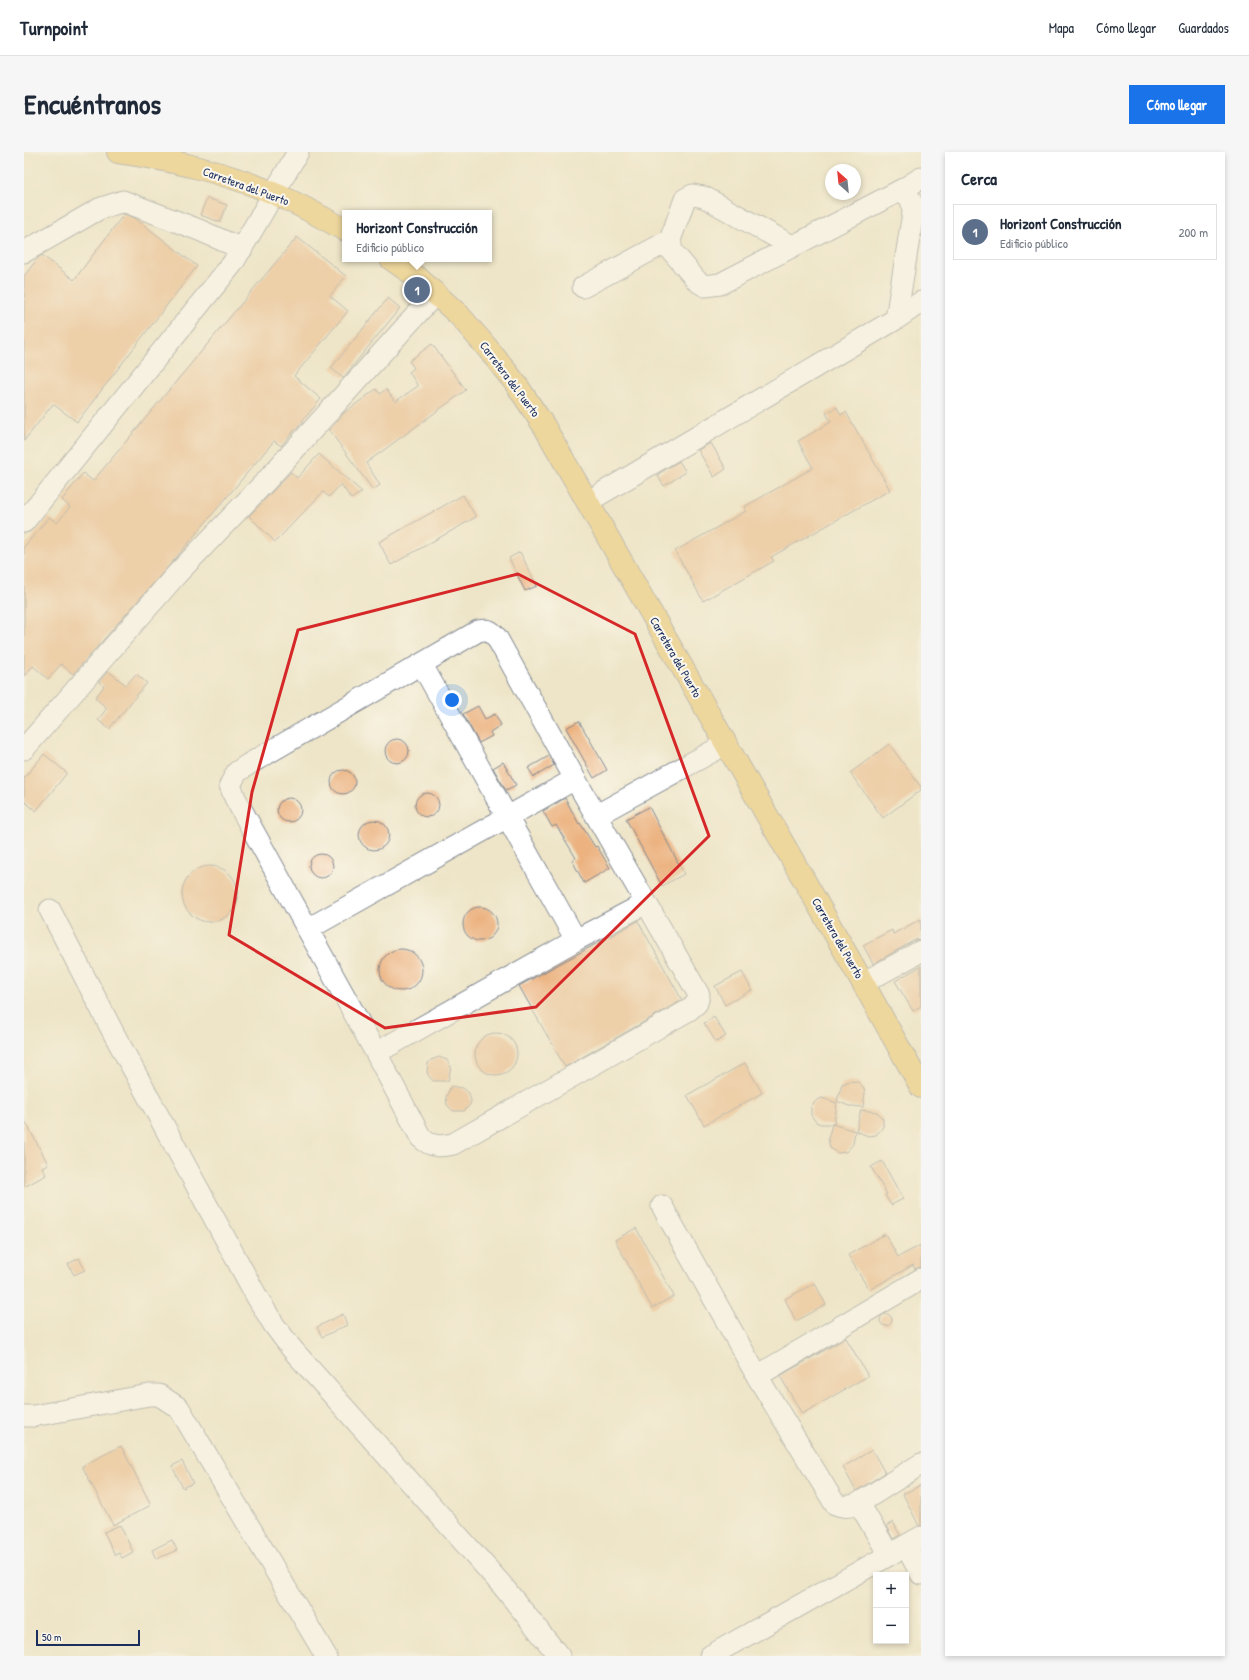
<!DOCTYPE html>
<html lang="es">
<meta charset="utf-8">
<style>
:root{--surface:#fff;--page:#f6f6f7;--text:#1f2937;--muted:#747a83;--line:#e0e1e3;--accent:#1a73e8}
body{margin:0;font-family:"Patrick Hand",sans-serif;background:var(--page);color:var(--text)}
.controls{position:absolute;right:12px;bottom:12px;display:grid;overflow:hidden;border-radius:0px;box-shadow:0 2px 6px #0003}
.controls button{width:36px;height:36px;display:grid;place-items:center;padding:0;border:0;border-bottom:1px solid var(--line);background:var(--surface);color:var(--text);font:20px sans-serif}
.compass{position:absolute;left:801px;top:12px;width:36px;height:36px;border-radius:50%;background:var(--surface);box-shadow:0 2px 6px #0003;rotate:333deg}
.scale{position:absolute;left:12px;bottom:10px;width:104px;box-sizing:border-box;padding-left:4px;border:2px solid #1b2f5e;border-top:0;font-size:11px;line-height:14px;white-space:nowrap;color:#1b2f5e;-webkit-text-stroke:3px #fbf7ec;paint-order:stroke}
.you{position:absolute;left:428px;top:548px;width:14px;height:14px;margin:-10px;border:3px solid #fff;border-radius:50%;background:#1a73e8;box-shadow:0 0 0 6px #1a73e833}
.badge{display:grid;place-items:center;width:26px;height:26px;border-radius:50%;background:var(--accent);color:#fff;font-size:13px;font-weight:700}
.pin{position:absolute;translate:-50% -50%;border:2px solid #fff;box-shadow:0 1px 4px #0006}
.popup{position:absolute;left:318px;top:58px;width:150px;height:52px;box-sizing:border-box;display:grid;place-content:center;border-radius:0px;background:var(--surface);filter:drop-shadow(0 1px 3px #0005);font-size:13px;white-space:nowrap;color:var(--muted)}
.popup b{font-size:15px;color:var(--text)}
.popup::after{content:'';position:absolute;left:50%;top:100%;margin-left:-8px;border:8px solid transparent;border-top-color:var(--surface)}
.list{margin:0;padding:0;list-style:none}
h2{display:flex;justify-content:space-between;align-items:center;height:52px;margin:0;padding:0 16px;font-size:17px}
h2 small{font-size:13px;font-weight:400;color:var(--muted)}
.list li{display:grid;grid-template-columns:26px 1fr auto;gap:12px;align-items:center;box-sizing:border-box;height:56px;margin:0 8px 8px;padding:0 8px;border:1px solid var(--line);border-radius:0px}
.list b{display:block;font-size:15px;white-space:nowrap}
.list p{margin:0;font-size:13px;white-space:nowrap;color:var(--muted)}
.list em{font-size:13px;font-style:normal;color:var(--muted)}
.map{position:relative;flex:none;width:897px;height:1504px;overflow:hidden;border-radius:0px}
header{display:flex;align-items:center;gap:24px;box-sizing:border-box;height:56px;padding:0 20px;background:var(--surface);border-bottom:1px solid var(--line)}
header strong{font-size:19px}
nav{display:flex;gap:22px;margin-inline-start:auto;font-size:14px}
.intro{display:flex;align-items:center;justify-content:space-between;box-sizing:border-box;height:96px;padding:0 24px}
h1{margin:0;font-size:28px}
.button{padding:10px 18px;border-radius:0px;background:var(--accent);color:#fff;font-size:14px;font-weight:700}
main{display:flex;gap:24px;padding:0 24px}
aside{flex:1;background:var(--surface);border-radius:0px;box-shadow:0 2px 6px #0003}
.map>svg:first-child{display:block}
</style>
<header>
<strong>Turnpoint</strong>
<nav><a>Mapa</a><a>Cómo llegar</a><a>Guardados</a></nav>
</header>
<div class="intro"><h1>Encuéntranos</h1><a class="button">Cómo llegar</a></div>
<main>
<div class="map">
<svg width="897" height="1504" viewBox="0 0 897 1504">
<rect width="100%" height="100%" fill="#fbf7ec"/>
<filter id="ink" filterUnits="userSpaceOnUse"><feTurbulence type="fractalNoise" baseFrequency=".025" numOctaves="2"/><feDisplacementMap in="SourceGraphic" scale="8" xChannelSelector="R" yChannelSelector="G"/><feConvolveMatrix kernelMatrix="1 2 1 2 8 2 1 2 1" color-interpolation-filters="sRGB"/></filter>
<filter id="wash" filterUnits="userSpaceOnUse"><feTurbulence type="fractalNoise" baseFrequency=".012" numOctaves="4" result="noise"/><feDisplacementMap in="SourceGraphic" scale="16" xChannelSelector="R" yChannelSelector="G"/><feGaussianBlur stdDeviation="0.9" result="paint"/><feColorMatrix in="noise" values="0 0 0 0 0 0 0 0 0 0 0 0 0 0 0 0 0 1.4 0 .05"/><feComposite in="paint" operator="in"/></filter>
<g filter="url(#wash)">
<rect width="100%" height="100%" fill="#eee5c8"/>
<g id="blocks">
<!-- building -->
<path fill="#ecb381" d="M 183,46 L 203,53 L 196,70 L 176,63 Z
M 100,62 L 111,66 L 173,114 L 53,270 L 29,252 L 0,289 L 0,124 L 14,106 L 18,103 L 50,128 Z
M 273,85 L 322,124 L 306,144 L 324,159 L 270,224 L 297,247 L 257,294 L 250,289 L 150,408 L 49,522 L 37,512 L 24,527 L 9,514 L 0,524 L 0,395 L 25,365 L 33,371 L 46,355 L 38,348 L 59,321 L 69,329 Z
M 364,146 L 376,156 L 319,226 L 307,216 Z
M 408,192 L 442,238 L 342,311 L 356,333 L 349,338 L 305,278 L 320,261 L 352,237 L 356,242 L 362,237 L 371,250 L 394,234 L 385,220 L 390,216 L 385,209 Z
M 813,255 L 817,263 L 822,260 L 866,338 L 747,405 L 750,409 L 679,449 L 651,399 L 722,359 L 720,355 L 789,316 L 774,289 L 807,270 L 802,261 Z
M 687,291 L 702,317 L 690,325 L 674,298 Z
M 295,302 L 338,340 L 327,347 L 317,332 L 305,345 L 299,340 L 251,390 L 225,364 L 267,320 L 273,326 Z
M 655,309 L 662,320 L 640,334 L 633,323 Z
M 439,343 L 452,365 L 367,413 L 355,390 Z
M 496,400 L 513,434 L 501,439 L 485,406 Z
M 84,519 L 102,533 L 112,522 L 123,531 L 85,577 L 74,568 L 83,556 L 71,546 L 80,534 L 75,530 Z
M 454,554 L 461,567 L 471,562 L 477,573 L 466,580 L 468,584 L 455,591 L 439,562 Z
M 555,569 L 583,618 L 570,626 L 542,576 Z
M361 599a12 12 0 1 1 24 0a12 12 0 1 1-24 0Z
M 865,592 L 897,635 L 897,638 L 859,666 L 826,621 Z
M 20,602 L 43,621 L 12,659 L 0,649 L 0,626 Z
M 525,604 L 530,613 L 510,625 L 504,616 Z
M 479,610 L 492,633 L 482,638 L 469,616 Z
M307 630a12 12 0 1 1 24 0a12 12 0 1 1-24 0Z
M391 653a12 12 0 1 1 24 0a12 12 0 1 1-24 0Z
M253 658a12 12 0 1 1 24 0a12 12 0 1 1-24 0Z
M 541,646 L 555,672 L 556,671 L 571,695 L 573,694 L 586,716 L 560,731 L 548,708 L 552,706 L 532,673 L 528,675 L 519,659 Z
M 625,655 L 660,722 L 638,734 L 602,667 Z
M335 683a15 15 0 1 1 30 0a15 15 0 1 1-30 0Z
M285 714a12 12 0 1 1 24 0a12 12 0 1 1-24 0Z
M158 742a28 28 0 1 1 56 0a28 28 0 1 1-56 0Z
M439 772a17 17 0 1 1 34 0a17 17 0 1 1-34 0Z
M 897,767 L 897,787 L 891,788 L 849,812 L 839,793 L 868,778 L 869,782 Z
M 614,769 L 658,848 L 541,915 L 495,834 Z
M356 818a21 21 0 1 1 42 0a21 21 0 1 1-42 0Z
M 897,814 L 897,854 L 889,859 L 871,829 Z
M 718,820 L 728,838 L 701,853 L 691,834 Z
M 690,865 L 702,884 L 692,890 L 680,871 Z
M451 902a21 21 0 1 1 42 0a21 21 0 1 1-42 0Z
M 415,905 L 423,908 L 427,915 L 424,929 L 409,929 L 404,923 L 403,919 L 404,911 L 407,908 Z
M 721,911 L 738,941 L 680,973 L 663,943 Z
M 826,929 L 834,930 L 840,936 L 841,941 L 839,955 L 825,954 L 813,949 L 818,932 Z
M 427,934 L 439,936 L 445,941 L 447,949 L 446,953 L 440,959 L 429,959 L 423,953 L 422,945 Z
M 798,946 L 813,951 L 810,972 L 808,972 L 831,979 L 829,992 L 822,1000 L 814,1001 L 806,996 L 804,987 L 808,972 L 796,972 L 792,970 L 787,963 L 787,954 L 793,948 Z
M 837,958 L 853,960 L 859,967 L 859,975 L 852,983 L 844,984 L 832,979 Z
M 0,967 L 24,1012 L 18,1015 L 22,1023 L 0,1035 Z
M 858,1009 L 879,1047 L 867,1053 L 861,1043 L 863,1042 L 847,1015 Z
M 612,1076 L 650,1144 L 628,1156 L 591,1088 Z
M 861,1082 L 874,1105 L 897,1093 L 897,1115 L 891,1117 L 889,1113 L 845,1138 L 824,1103 Z
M 55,1106 L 61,1118 L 50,1123 L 44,1112 Z
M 791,1131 L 802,1153 L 772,1169 L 761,1147 Z
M856 1168a6 6 0 1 1 12 0a6 6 0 1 1-12 0Z
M 319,1162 L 323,1173 L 298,1185 L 293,1175 Z
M 822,1186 L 844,1224 L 778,1262 L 756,1224 Z
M 97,1294 L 127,1353 L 89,1373 L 58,1314 Z
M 848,1298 L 861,1321 L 832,1339 L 819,1315 Z
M 158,1309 L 169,1331 L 159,1336 L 148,1314 Z
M 897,1333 L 897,1373 L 895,1374 L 879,1342 Z
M 869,1370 L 876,1383 L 869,1387 L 862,1374 Z
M 96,1373 L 109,1400 L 98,1406 L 95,1401 L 91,1403 L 80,1380 Z
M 148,1388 L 153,1398 L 132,1407 L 128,1398 Z"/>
</g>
</g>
<g filter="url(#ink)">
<use href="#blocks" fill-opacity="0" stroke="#848a93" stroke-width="1"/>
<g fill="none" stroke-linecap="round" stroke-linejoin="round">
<defs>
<path id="minor" d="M 881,36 L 897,26
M 646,88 L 648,99 L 673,129 L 681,134 L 696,132 L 881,36 L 888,51 L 889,61 L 872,167
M 0,100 L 75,57 L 99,49 L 175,78 L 218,97
M 559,135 L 646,88 L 661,47 L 669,43 L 680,45 L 768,94
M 563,350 L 872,167 L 897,150
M 0,370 L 209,111 L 274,0
M 398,513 L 552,788
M 0,597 L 152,423 L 243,328 L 411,142
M 573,663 L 702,592
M 26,758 L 90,882 L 233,1145 L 250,1173 L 268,1197 L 477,1432 L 535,1504
M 284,777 L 551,627 L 675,843 L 673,851 L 665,858 L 429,992 C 417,995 407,995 397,986 L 352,901 L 211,646 L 206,633 L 213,620 L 225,612 L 454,479 C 464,477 467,478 473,486 L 551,627
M 839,831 L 897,799
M 352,901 L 552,788 L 622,751
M 638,1054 L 733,1224 L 811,1352 C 820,1356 827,1355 835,1351 L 897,1312
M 733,1224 L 897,1127
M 0,1264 L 9,1264 L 125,1243 L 135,1243 L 155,1256 L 302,1504
M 835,1351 L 865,1403
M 882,1394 L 897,1422
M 686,1504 L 897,1385"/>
<path id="major" d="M 94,0 C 145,7 204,21 251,42 C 275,52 298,65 321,78
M 367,107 L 394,126 L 435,163 L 465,198 L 492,232 L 520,274 L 839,831 L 897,935"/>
</defs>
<!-- minor casing -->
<use href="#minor" stroke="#848a93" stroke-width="23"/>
<!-- major casing -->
<use href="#major" stroke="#848a93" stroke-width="24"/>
<!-- minor -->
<use href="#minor" stroke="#fff" stroke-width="21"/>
<!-- major -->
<use href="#major" stroke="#eec569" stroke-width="22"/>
</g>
</g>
<!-- marked area -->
<path d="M0 0H897V1504H0ZM 494,422 L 611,482 L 685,684 L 512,855 L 361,876 L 205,783 L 228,640 L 274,478 Z" fill="#eee5c8" fill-opacity=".55" fill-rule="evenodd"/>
<path fill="none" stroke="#d62828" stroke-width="3" stroke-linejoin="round" d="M 494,422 L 611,482 L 685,684 L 512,855 L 361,876 L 205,783 L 228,640 L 274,478 Z"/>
<g text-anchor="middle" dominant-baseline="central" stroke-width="4" stroke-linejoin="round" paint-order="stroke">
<!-- street labels -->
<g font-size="12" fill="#1b2f5e" stroke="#fbf7ec">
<text transform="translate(222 34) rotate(20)">Carretera del Puerto</text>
<text transform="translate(486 227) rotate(53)">Carretera del Puerto</text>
<text transform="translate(652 505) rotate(60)">Carretera del Puerto</text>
<text transform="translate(814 786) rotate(60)">Carretera del Puerto</text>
</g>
</g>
</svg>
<div class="controls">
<button>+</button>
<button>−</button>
</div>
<svg class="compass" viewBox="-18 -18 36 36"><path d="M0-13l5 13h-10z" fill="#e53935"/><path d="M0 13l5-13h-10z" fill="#747a83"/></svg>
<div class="scale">50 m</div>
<div class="you"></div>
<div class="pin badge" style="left:393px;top:138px;background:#5c6f8a">1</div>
<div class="popup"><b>Horizont Construcción</b>Edificio público</div>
</div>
<aside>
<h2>Cerca<small></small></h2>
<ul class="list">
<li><span class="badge" style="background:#5c6f8a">1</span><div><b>Horizont Construcción</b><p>Edificio público</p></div><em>200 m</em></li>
</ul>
</aside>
</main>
